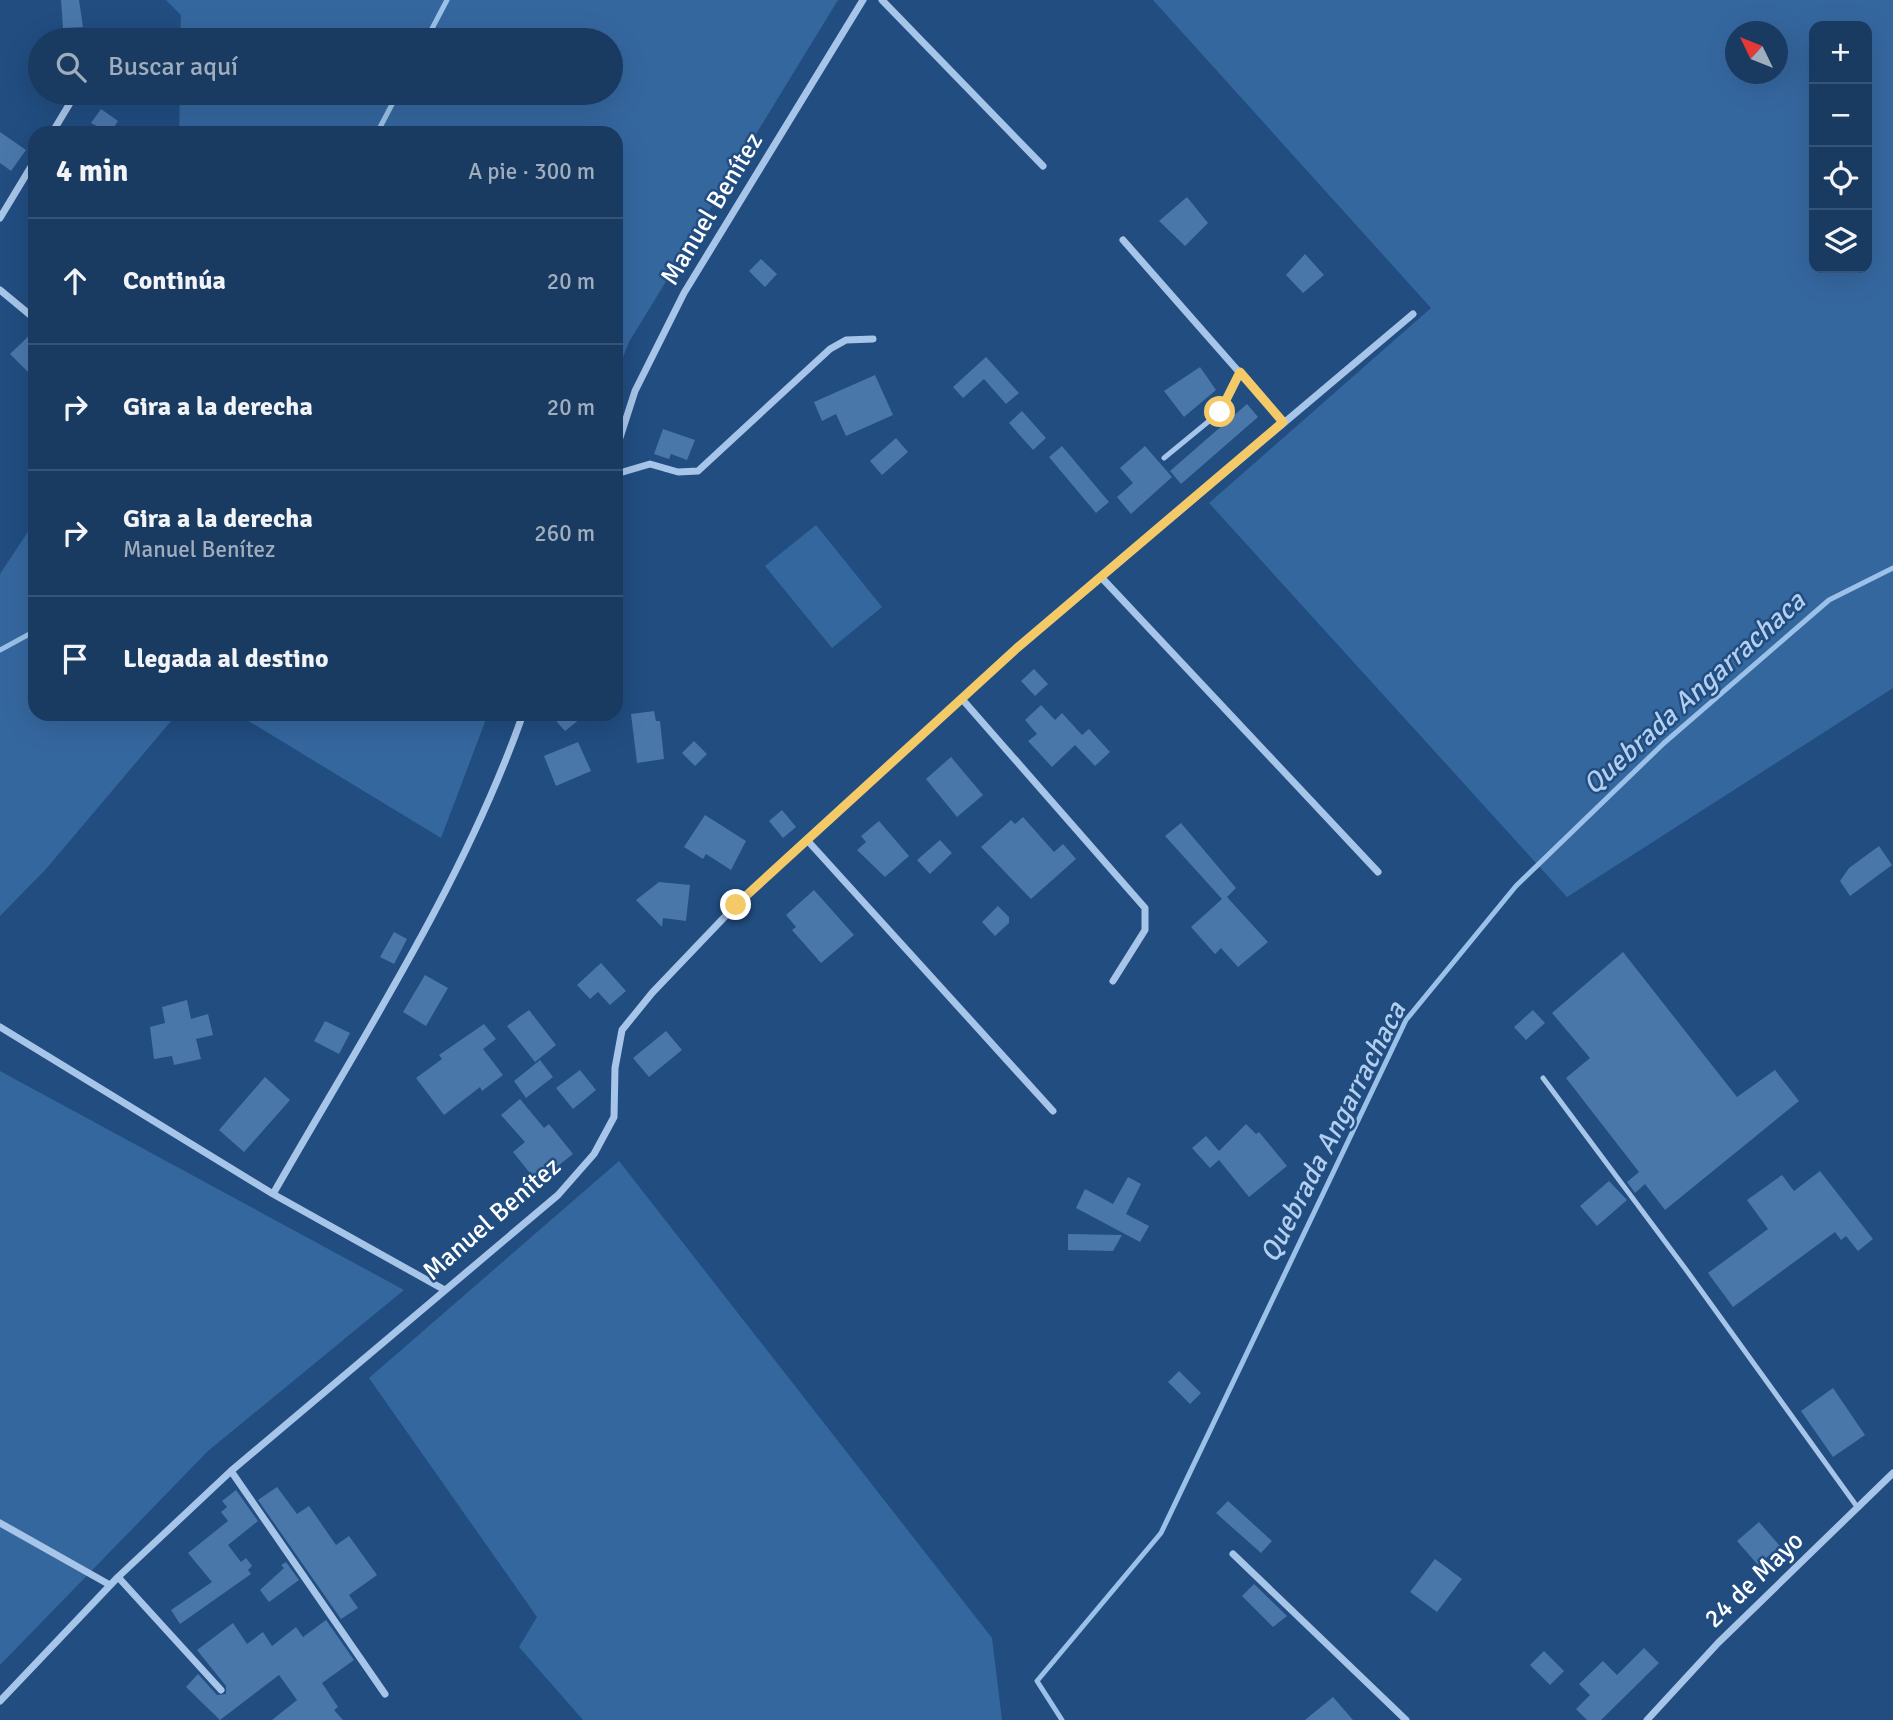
<!DOCTYPE html>
<html lang="es">
<meta charset="utf-8">
<style>
:root{--surface:#193a61;--page:#224167;--text:#f1f3f6;--muted:#9fadbd;--line:#375476}
body{margin:0;font-family:Signika,sans-serif;background:var(--page);color:var(--text)}
.controls{position:absolute;right:21px;top:21px;display:grid;overflow:hidden;border-radius:14px;box-shadow:0 7px 28px #0002}
.controls button{width:63px;height:63px;display:grid;place-items:center;padding:0;border:0;border-bottom:2px solid var(--line);background:var(--surface);color:var(--text);font:35px sans-serif}
.compass{position:absolute;left:1725px;top:21px;width:63px;height:63px;border-radius:50%;background:var(--surface);box-shadow:0 7px 28px #0002;rotate:313deg}
.stop{position:absolute;width:21px;height:21px;margin:-16px;border:5px solid #f4c968;border-radius:50%;background:#fff}
.stop.end{background:#f4c968;border-color:#fff;box-shadow:0 2px 7px #0008}
.list{margin:0;padding:0;list-style:none}
h2{display:flex;justify-content:space-between;align-items:center;height:91px;margin:0;padding:0 28px;font-size:30px}
h2 small{font-size:23px;font-weight:400;color:var(--muted)}
.list li{display:grid;grid-template-columns:46px 1fr auto;gap:21px;align-items:center;box-sizing:border-box;height:126px;padding:0 28px;border-top:2px solid var(--line)}
.list b{display:block;font-size:26px;white-space:nowrap}
.list p{margin:0;font-size:23px;white-space:nowrap;color:var(--muted)}
.list em{font-size:23px;font-style:normal;color:var(--muted)}
.icon{flex:none;width:38px;height:38px;fill:none;stroke:currentColor;stroke-width:2;stroke-linecap:round;stroke-linejoin:round}
.map{position:relative;flex:none;width:1893px;height:1720px;overflow:hidden}
.search{position:absolute;background:var(--surface);box-shadow:0 7px 28px #0002;left:28px;top:28px;width:595px;height:77px;display:flex;align-items:center;gap:18px;box-sizing:border-box;padding:0 24px;border-radius:38px;color:var(--muted);font-size:26px}
.panel{position:absolute;background:var(--surface);box-shadow:0 7px 28px #0002;left:28px;top:126px;width:595px;height:595px;border-radius:21px}
.map>svg:first-child{display:block}
</style>
<div class="map">
<svg width="1893" height="1720" viewBox="0 0 1893 1720">
<rect width="100%" height="100%" fill="#214d81"/>
<!-- green -->
<path fill="#35679f" fill-rule="evenodd" d="M 166,0 L 838,0 L 629,342 L 616,375 L 616,133 L 179,133 L 180,93 L 611,93 L 611,40 L 180,40 L 181,15 Z
M 1153,0 L 1893,0 L 1893,688 L 1567,897 L 1209,503 L 1431,308 ZM 1867,26 L 1867,268 L 1814,268 L 1814,26 ZM 1736,32 L 1778,32 L 1778,74 L 1736,74 Z
M 35,521 L 35,714 L 177,714 L 46,869 L 0,916 L 0,574 Z
M 816,525 L 882,607 L 832,648 L 765,566 Z
M 237,714 L 488,714 L 441,838 Z
M 0,1071 L 404,1290 L 208,1451 L 0,1665 Z
M 619,1161 L 992,1638 L 1002,1720 L 583,1720 L 519,1647 L 537,1617 L 369,1378 Z"/>
<g fill="none" stroke-linecap="round" stroke-linejoin="round">
<!-- stream -->
<path stroke="#9bc1e9" stroke-width="5" d="M 426,40 L 447,0
M 377,133 L 398,93
M 0,650 L 35,631
M 1062,1720 L 1037,1681 L 1161,1533 L 1406,1020 L 1516,886 L 1664,743 L 1829,600 L 1893,568"/>
</g>
<!-- building -->
<path fill="#4a77aa" d="M 61,0 L 79,0 L 83,27 L 63,28 Z
M 101,109 L 118,121 L 110,133 L 91,123 Z
M 0,132 L 26,150 L 11,171 L 0,163 Z
M 1187,197 L 1208,223 L 1185,246 L 1159,221 Z
M 1305,254 L 1324,275 L 1303,293 L 1286,275 Z
M 761,259 L 777,274 L 765,287 L 749,271 Z
M 35,330 L 35,379 L 10,354 Z
M 986,357 L 1019,393 L 1006,404 L 984,379 L 963,398 L 953,387 Z
M 1200,367 L 1216,390 L 1184,417 L 1164,391 Z
M 875,375 L 893,415 L 846,436 L 836,414 L 822,421 L 814,402 Z
M 1247,404 L 1258,417 L 1181,484 L 1170,471 Z
M 1022,411 L 1046,438 L 1033,450 L 1009,423 Z
M 663,429 L 695,440 L 687,460 L 671,454 L 669,459 L 654,454 Z
M 896,438 L 908,452 L 882,475 L 870,461 Z
M 1062,446 L 1109,502 L 1096,513 L 1049,457 Z
M 1145,446 L 1172,477 L 1131,514 L 1117,497 L 1133,483 L 1120,468 Z
M 1034,669 L 1048,684 L 1035,696 L 1021,681 Z
M 1041,705 L 1055,720 L 1062,713 L 1082,735 L 1089,729 L 1110,752 L 1095,766 L 1075,745 L 1052,767 L 1028,741 L 1037,734 L 1025,720 Z
M 654,711 L 656,721 L 660,721 L 664,759 L 637,763 L 631,714 Z
M 550,714 L 586,714 L 565,731 Z
M 694,741 L 707,754 L 695,766 L 682,753 Z
M 578,742 L 591,771 L 556,786 L 544,756 Z
M 951,757 L 983,795 L 957,817 L 926,779 Z
M 782,810 L 796,827 L 783,838 L 769,821 Z
M 705,815 L 746,841 L 731,870 L 706,854 L 703,859 L 684,847 Z
M 1023,817 L 1054,852 L 1063,844 L 1076,859 L 1031,899 L 981,847 L 1011,820 L 1015,824 Z
M 879,821 L 909,856 L 885,877 L 857,850 L 866,842 L 861,836 Z
M 1181,823 L 1236,888 L 1227,897 L 1268,942 L 1238,967 L 1221,948 L 1215,954 L 1191,927 L 1222,899 L 1165,836 Z
M 940,840 L 952,853 L 930,874 L 917,860 Z
M 1879,846 L 1892,865 L 1850,896 L 1840,881 L 1849,868 Z
M 659,882 L 690,885 L 686,921 L 663,918 L 662,927 L 636,900 Z
M 814,890 L 854,935 L 821,963 L 792,930 L 796,927 L 786,915 Z
M 998,906 L 1009,917 L 1009,923 L 995,936 L 982,922 Z
M 394,932 L 407,939 L 394,964 L 380,957 Z
M 1623,952 L 1737,1097 L 1775,1070 L 1799,1101 L 1665,1210 L 1645,1184 L 1635,1193 L 1627,1182 L 1639,1172 L 1566,1078 L 1590,1058 L 1552,1013 Z
M 601,963 L 626,991 L 610,1005 L 598,992 L 590,999 L 577,985 Z
M 425,975 L 448,988 L 426,1026 L 403,1012 Z
M 187,1000 L 191,1019 L 208,1014 L 213,1035 L 196,1039 L 201,1059 L 174,1065 L 172,1056 L 154,1059 L 150,1027 L 165,1023 L 162,1007 Z
M 529,1010 L 556,1045 L 535,1062 L 507,1026 Z
M 1533,1010 L 1545,1023 L 1526,1040 L 1514,1027 Z
M 325,1021 L 350,1033 L 339,1054 L 314,1041 Z
M 484,1024 L 496,1039 L 483,1049 L 503,1075 L 482,1091 L 480,1087 L 444,1115 L 416,1078 L 442,1059 L 439,1055 Z
M 666,1031 L 682,1050 L 649,1077 L 633,1058 Z
M 540,1060 L 553,1077 L 526,1098 L 514,1081 Z
M 580,1070 L 596,1090 L 573,1109 L 556,1088 Z
M 265,1077 L 290,1100 L 244,1152 L 219,1130 Z
M 520,1099 L 544,1128 L 549,1124 L 573,1154 L 537,1182 L 513,1152 L 525,1142 L 501,1115 Z
M 1246,1124 L 1256,1134 L 1259,1132 L 1287,1166 L 1249,1197 L 1219,1160 L 1210,1168 L 1192,1148 L 1206,1136 L 1219,1151 Z
M 1820,1171 L 1873,1239 L 1858,1251 L 1846,1236 L 1841,1240 L 1835,1232 L 1733,1307 L 1708,1273 L 1768,1229 L 1747,1200 L 1782,1175 L 1794,1191 Z
M 1128,1177 L 1141,1184 L 1126,1214 L 1149,1226 L 1140,1242 L 1076,1208 L 1085,1189 L 1113,1204 Z
M 1609,1181 L 1627,1200 L 1597,1226 L 1580,1206 Z
M 1068,1234 L 1122,1235 L 1113,1251 L 1068,1250 Z
M 1179,1371 L 1201,1393 L 1190,1404 L 1168,1382 Z
M 1833,1388 L 1865,1435 L 1833,1457 L 1801,1411 Z
M 277,1487 L 297,1514 L 309,1506 L 336,1545 L 349,1536 L 377,1575 L 349,1595 L 358,1608 L 341,1619 L 258,1500 Z
M 236,1490 L 258,1521 L 228,1545 L 241,1562 L 246,1558 L 252,1566 L 248,1570 L 251,1574 L 180,1624 L 171,1610 L 212,1582 L 188,1553 L 228,1521 L 221,1512 L 227,1507 L 222,1501 Z
M 1228,1501 L 1272,1541 L 1261,1553 L 1216,1513 Z
M 1759,1522 L 1780,1546 L 1758,1565 L 1737,1541 Z
M 1435,1559 L 1462,1579 L 1437,1612 L 1410,1592 Z
M 286,1562 L 299,1580 L 269,1602 L 260,1590 L 284,1568 L 281,1565 Z
M 1254,1584 L 1287,1616 L 1273,1627 L 1242,1596 Z
M 326,1620 L 354,1660 L 322,1683 L 338,1707 L 334,1710 L 343,1720 L 272,1720 L 297,1700 L 279,1675 L 220,1720 L 186,1687 L 198,1674 L 217,1695 L 226,1694 L 226,1686 L 197,1650 L 233,1623 L 247,1644 L 263,1632 L 272,1646 L 296,1627 L 303,1637 Z
M 1644,1648 L 1659,1663 L 1601,1720 L 1587,1720 L 1576,1709 L 1590,1695 L 1579,1684 L 1603,1661 L 1617,1675 Z
M 1544,1651 L 1564,1671 L 1550,1685 L 1530,1665 Z
M 1333,1697 L 1353,1720 L 1305,1720 Z"/>
<g fill="none" stroke-linecap="round" stroke-linejoin="round">
<!-- lane -->
<path stroke="#a7c5e8" stroke-width="5" d="M 1164,458 L 1220,412 L 1240,372
M 1543,1078 L 1687,1271 L 1858,1508"/>
<!-- street -->
<path stroke="#a7c5e8" stroke-width="7" d="M 882,0 L 1043,166
M 52,133 L 76,93
M 0,218 L 35,160
M 1123,240 L 1283,422
M 0,290 L 35,319
M 616,450 L 635,391 L 684,293 L 863,0
M 616,474 L 650,464 L 678,472 L 698,471 L 830,349 L 846,340 L 873,339
M 1101,577 L 1378,872
M 962,699 L 1145,908 L 1145,930 L 1113,981
M 807,840 L 1053,1111
M 0,1027 L 273,1194 L 443,1289
M 273,1194 C 362,1038 463,884 523,714
M 231,1471 L 385,1694
M 0,1523 L 110,1585
M 1233,1554 L 1406,1720
M 118,1577 L 221,1690
M 0,1701 L 118,1577 L 231,1471 L 558,1195 L 594,1154 L 614,1117 L 615,1068 L 622,1030 L 652,993 L 736,905 L 1017,648 L 1413,314
M 1647,1720 L 1718,1643 L 1893,1473"/>
</g>
<g fill="none" stroke-linecap="round" stroke-linejoin="round">
<!-- route -->
<path stroke="#f4c968" stroke-width="9" d="M 736,905 L 1017,648 L 1283,422 L 1240,372 L 1220,412"/>
</g>
<g text-anchor="middle" dominant-baseline="central" stroke-width="5" stroke-linejoin="round" paint-order="stroke">
<!-- street labels -->
<g font-size="26" fill="#fff" stroke="#214d81">
<text transform="translate(712 209) rotate(-59)">Manuel Benítez</text>
<text transform="translate(492 1219) rotate(-41)">Manuel Benítez</text>
<text transform="translate(1754 1580) rotate(-44)">24 de Mayo</text>
</g>
<!-- water labels -->
<g font-size="28" font-style="italic" fill="#b2cfef" stroke="#214d81">
<text transform="translate(1694 693) rotate(-42)">Quebrada Angarrachaca</text>
<text transform="translate(1333 1132) rotate(-63)">Quebrada Angarrachaca</text>
</g>
</g>
</svg>
<div class="controls">
<button>+</button>
<button>−</button>
<button><svg class="icon" aria-label="locate" viewBox="0 0 24 24"><circle cx="12" cy="12" r="6"/><path d="M12 2v4M12 18v4M2 12h4M18 12h4"/></svg></button>
<button><svg class="icon" aria-label="layers" viewBox="0 0 24 24"><path d="M12 4l9 5-9 5-9-5zM3 14l9 5 9-5"/></svg></button>
</div>
<svg class="compass" viewBox="-18 -18 36 36"><path d="M0-13l5 13h-10z" fill="#e53935"/><path d="M0 13l5-13h-10z" fill="#9fadbd"/></svg>
<div class="stop" style="left:1220px;top:412px"></div>
<div class="stop end" style="left:736px;top:905px"></div>
<div class="search"><svg class="icon" aria-label="search" viewBox="0 0 24 24"><circle cx="10" cy="10" r="6"/><path d="M15 15l6 6"/></svg>Buscar aquí</div>
<section class="panel">
<h2>4 min<small>A pie · 300 m</small></h2>
<ul class="list">
<li><svg class="icon" aria-label="ahead" viewBox="0 0 24 24"><path d="M12 20V5M6 11l6-6 6 6"/></svg><div><b>Continúa</b></div><em>20 m</em></li>
<li><svg class="icon" aria-label="right" viewBox="0 0 24 24"><path d="M7 20v-9h11M14 6l5 5-5 5"/></svg><div><b>Gira a la derecha</b></div><em>20 m</em></li>
<li><svg class="icon" aria-label="right" viewBox="0 0 24 24"><path d="M7 20v-9h11M14 6l5 5-5 5"/></svg><div><b>Gira a la derecha</b><p>Manuel Benítez</p></div><em>260 m</em></li>
<li><svg class="icon" aria-label="arrive" viewBox="0 0 24 24"><path d="M6 21V4h12l-3 4 3 4H6"/></svg><div><b>Llegada al destino</b></div></li>
</ul>
</section>
</div>
